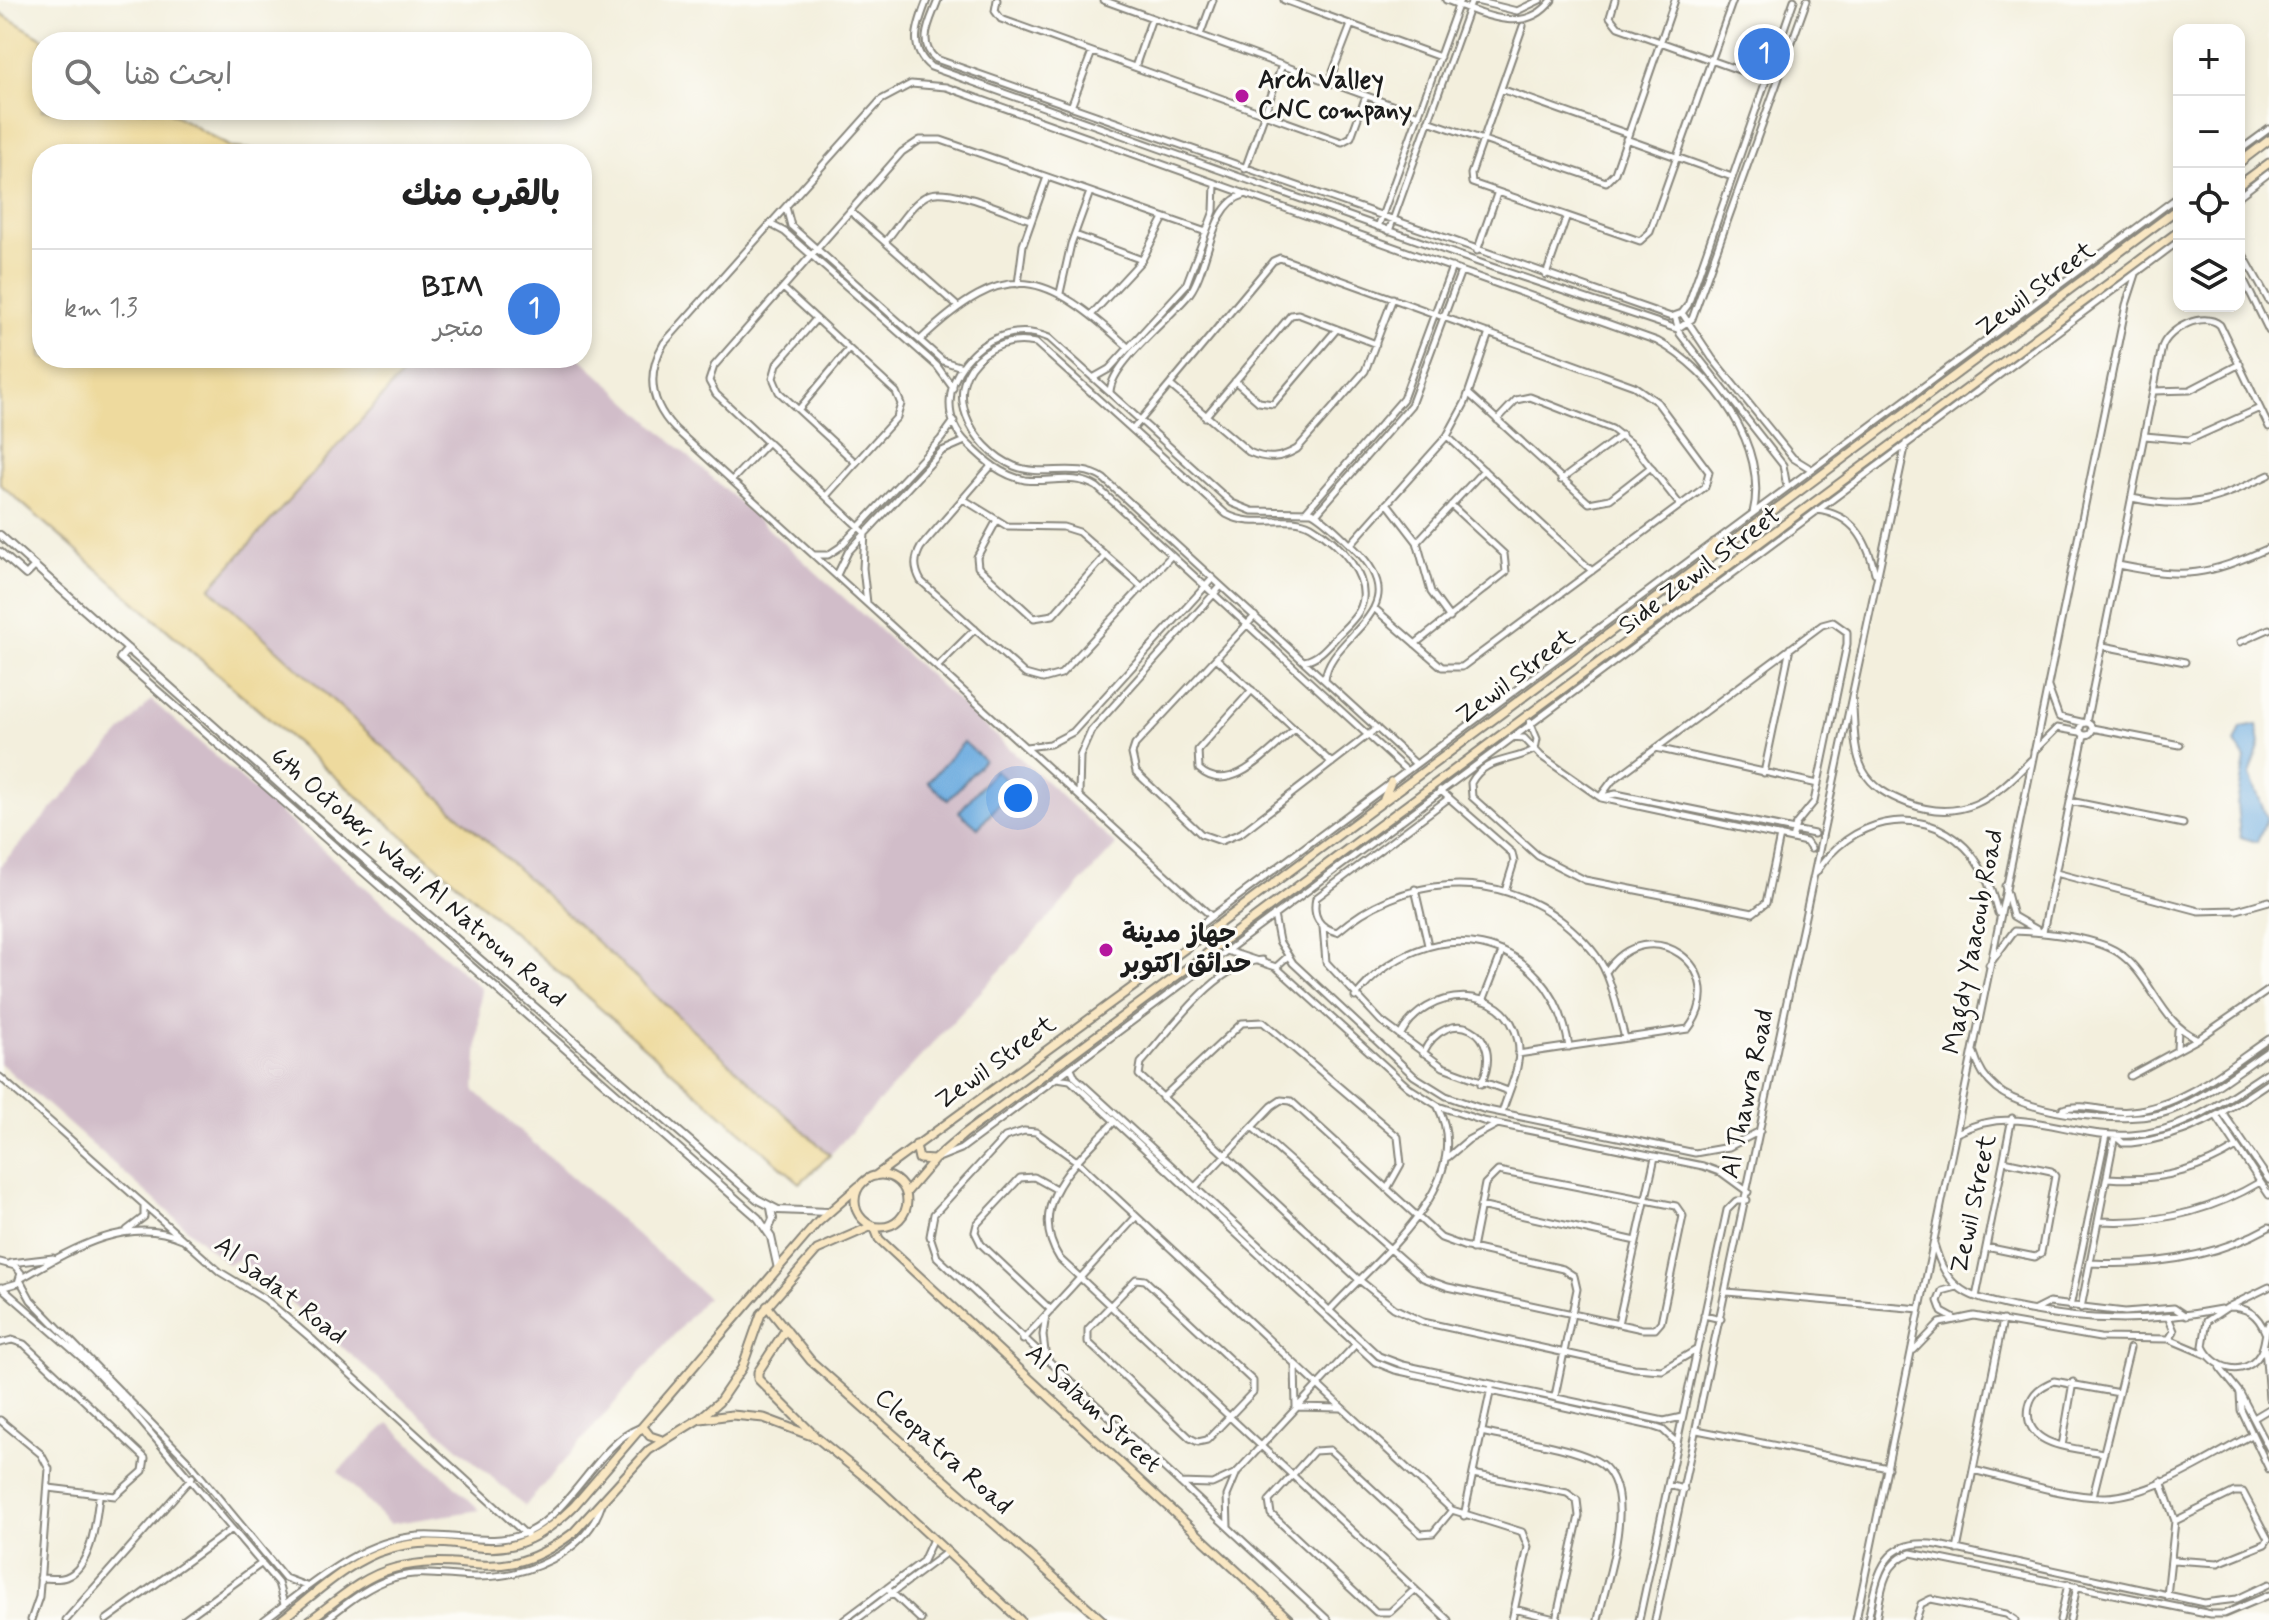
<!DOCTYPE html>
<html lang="ar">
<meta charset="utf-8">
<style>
:root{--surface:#fff;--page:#f2f2f2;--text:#222;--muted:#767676;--line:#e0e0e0;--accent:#7c3aed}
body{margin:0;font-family:Mynerve,"Playpen Sans Arabic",sans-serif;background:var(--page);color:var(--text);direction:rtl}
.controls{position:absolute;right:24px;top:24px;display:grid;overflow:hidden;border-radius:16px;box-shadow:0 4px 12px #0003}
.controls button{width:72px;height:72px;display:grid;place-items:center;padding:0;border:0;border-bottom:2px solid var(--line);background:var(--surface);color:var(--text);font:40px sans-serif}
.you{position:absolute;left:1018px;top:798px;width:28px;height:28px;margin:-20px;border:6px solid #fff;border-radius:50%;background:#1a73e8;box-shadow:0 0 0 12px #1a73e833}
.badge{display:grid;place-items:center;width:52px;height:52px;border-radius:50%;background:var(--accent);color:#fff;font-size:26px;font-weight:700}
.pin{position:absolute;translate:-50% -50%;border:4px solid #fff;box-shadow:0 2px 8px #0006}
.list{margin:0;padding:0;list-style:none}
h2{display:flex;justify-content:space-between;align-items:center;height:104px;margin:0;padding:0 32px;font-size:34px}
h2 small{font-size:26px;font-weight:400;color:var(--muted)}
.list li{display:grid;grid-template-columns:52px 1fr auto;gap:24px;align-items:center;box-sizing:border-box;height:120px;padding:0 32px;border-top:2px solid var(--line)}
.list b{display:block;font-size:30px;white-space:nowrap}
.list p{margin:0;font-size:26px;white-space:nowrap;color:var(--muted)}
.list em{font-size:26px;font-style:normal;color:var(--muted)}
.icon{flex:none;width:44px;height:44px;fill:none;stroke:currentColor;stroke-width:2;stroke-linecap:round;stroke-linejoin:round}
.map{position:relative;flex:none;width:2269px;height:1620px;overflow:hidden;direction:ltr}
.search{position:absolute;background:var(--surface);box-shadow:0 4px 12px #0003;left:32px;top:32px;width:560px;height:88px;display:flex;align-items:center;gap:20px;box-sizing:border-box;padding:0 28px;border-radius:32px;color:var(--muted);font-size:30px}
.panel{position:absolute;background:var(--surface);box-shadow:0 4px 12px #0003;left:32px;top:144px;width:560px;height:224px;border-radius:32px;direction:rtl}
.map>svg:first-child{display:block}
</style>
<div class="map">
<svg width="2269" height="1620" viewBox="0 0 2269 1620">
<rect width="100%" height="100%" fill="#fdfcf7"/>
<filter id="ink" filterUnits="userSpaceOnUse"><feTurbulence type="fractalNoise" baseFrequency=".0125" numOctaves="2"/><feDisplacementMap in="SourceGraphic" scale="16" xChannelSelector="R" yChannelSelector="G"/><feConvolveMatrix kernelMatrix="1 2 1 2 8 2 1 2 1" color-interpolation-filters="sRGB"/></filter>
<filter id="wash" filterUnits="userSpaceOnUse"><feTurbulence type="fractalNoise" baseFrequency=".006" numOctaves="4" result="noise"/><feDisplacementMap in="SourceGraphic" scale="32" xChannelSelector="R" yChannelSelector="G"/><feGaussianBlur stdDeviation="1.8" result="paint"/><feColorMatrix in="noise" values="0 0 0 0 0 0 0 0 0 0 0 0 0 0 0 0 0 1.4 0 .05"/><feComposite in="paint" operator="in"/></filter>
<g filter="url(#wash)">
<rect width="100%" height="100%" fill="#f3efdd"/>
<!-- industrial -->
<path fill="#d1bdc9" d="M 417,358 L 580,358 L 1116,845 L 830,1155 L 210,587 Z
M 151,700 L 481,988 L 475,1091 L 707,1297 L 525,1506 L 241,1259 L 227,1264 L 0,1063 L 0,866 Z
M 389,1423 L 480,1510 L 389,1524 L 338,1471 Z"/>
<!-- sand -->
<path fill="#eeda9e" stroke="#857b5d" stroke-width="2" d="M 0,13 L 49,42 L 42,42 L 42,110 L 166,110 L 232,148 L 307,154 L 42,154 L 42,358 L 417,358 L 210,588 L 830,1155 L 800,1183 L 0,484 Z"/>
<!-- water -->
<path fill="#6cabdf" stroke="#44647e" stroke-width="2" d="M 2257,725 L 2260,743 L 2250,775 L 2267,818 L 2257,842 L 2240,837 L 2237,804 L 2245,759 L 2235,743 L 2241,728 Z
M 964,742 L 984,760 L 948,800 L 928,782 Z
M 995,770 L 1014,787 L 978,828 L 959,812 Z"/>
</g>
<g filter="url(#ink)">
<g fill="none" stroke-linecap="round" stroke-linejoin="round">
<defs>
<path id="minor" d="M 927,0 C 918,24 907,48 931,67 L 1492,267 L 1677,329 L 1692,319 L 1807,0
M 938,0 C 931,20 916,43 936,59 L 1671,317 L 1682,313 L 1688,305 L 1794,0
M 997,0 L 995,11 L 1001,19 L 1342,142 L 1351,137 L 1366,96
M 1103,0 L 1419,115
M 1284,0 L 1440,57
M 1446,0 C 1480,13 1525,37 1552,0
M 1472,0 L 1517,11 L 1540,0
M 1615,0 L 1610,17 L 1618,27 L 1767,80
M 1523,26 L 1471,174 L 1472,183 L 1640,241 L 1650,232 L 1733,0
M 1200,35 L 1213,0
M 1135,67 L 1152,18
M 1329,82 L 1351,25
M 1501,89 L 1628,134
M 1071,107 L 1092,52
M 1428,121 L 1606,182 L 1615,173 L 1675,0
M 1626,139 L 1732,177
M 2239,151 L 2269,129
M 1245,169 L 1282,65
M 2239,196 L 2269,173
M 786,207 L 791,226 L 943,361 L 962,367
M 850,211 L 956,305
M 770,224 L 785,232 L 937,366 L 953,388
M 1378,227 L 1460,0
M 1389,231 L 1472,0
M 1075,235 L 1142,260
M 885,242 C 897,228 911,203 928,195 C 948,185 1009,213 1031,220
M 2239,247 L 2269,301
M 1477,251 L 1497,194
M 2239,270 L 2269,331
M 1546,275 L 1566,218
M 1018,284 L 1023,245 L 1047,177
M 783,288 L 896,392 L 901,404 L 897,417 L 826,496
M 1060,293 L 1071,244 L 1090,192
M 1682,313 L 1712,358 L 1793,458 L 1811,469
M 1092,314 L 1142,260 L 1164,218
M 1675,316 L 1680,334 L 1783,465 L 1787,487
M 816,319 L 777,364 L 773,378 L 779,392 L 856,463
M 920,340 C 1008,256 1044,271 1129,348
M 1093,378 L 1109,369 L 1186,285 L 1214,211 L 1215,184
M 1235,381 L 1259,402 L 1273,404 L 1337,329
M 1170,385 L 1249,452 C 1267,460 1280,459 1297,449 L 1365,371 L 1393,298
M 2154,391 L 2190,390 L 2240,364
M 1110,392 C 1111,363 1171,318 1190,293 C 1209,267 1210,204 1244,195
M 1469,394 L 1589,503 L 1610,499 L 1651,467
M 799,409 L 849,349
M 1205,417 L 1291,315 L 1298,314 L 1376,344
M 1497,420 L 1516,400 L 1530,397 L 1612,429 L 1635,447 L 1680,505
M 1133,429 L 1273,261 L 1280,258 L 1634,386 L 1657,402 L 1709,472 L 1705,487 L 1462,667 L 1442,667 L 1374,608
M 1447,436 L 1592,571
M 2145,436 L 2189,440 L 2260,408
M 992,465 L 921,547 C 914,559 914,568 921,581 L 1025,674 L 1043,679 L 1061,674 L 1171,556
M 732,480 L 768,442
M 1561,480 L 1622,435
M 2132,498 C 2191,511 2216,500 2269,475
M 963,499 L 1007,526 L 1063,527 L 1079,532 L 1142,587
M 1387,503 L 1417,542 L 1431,592 L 1450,618
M 1307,510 L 1403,399 L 1452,267
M 1817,510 C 1854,515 1867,540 1875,573
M 1316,514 L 1411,405 L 1461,271
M 996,522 L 977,557 L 978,567 L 1034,618 L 1053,615 L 1106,555
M 1417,542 L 1484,470
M 1350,545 L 1447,436 L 1465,403 L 1489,333
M 814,555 L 828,555 L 840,547 L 941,439 L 954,421
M 2118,565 C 2187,579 2206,576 2269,548
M 837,575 L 848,552 L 942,451 L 965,441
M 867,603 L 863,568 L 865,533 L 716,394 L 709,381 L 714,366 L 902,152 L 920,140 L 941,140 L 1206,232
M 1255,616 L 1135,745 L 1132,754 L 1136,772 L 1201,834 L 1221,841 L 1241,833 L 1377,728
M 2240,642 L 2269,629
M 1415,644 L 1506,572 L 1504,554 L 1451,505
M 2103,646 L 2185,662
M 1216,658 L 1332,763
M 1304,661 C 1319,658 1328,646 1338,635 C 1345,628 1354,620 1359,611 C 1376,579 1337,541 1311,526 C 1288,513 1255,530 1226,514 L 1036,343 C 1017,339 1000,342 984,354 C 939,388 972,448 1014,466 C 1043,478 1078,461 1104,479 L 1416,764
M 937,667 L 975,629
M 1325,680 C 1328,633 1421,612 1354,548 C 1341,536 1328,521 1312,512 L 1252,511 L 1232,503 L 1049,338 C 984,310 917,396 968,444 C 984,460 1002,476 1025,480 C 1049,483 1075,473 1097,487 L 1407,771
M 2048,687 L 2059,717 L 2085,723
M 1252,690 L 1198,750 L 1199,769 C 1231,798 1270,749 1295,729
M 1852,696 C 1855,720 1852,748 1863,770 C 1872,787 1889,796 1907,803 C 1962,824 1993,799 2031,760
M 1530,722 L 1537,739 L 1535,749
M2080 729a6 6 0 1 1 12 0a6 6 0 1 1-12 0Z
M 2086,723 L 2162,347 C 2169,328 2203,311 2220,325 L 2269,427
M 2092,728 L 2180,745
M 1511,737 L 1524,738 L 1541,756 L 1601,798 L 1806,842 L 1811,849
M 1026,747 L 1050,744 L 1073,732 L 1213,578
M 1656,748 L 1818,784
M 1535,749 C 1513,763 1485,756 1471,783 L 1472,797 L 1538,856 L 1585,880 L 1753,913 L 1766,903 L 1780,836
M 2034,751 L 2057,728 L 2080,732
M 1764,773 L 1790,648
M 1440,790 L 1512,853 L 1514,862 L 1505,891
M 1079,794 L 1080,756 L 1091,731 L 1221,586
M 1600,797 L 1612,781 L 1822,625 L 1833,622 L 1847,632 L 1847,644 L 1814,802 L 1796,824 L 1792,839
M 1602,797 L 1616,794 L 1814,834
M 1449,798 L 1316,898 C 1312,916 1319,928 1337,932 C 1401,876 1495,867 1563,922 C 1579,935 1598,953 1606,973 C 1615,993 1619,1017 1625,1038
M 2070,801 L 2183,824
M 1816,873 C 1848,820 1918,801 1965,847 C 1983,865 1992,890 1998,913
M 2056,873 L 2199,911 L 2237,910 L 2269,901
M 2005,886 L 2013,916 L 2039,931
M 1415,889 L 1428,945
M 1274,915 L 1279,941 L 1293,963 L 1414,1076 L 1446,1096 L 1483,1109 L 1695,1153 L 1729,1147 L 1760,1131
M 1211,916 L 675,429 C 650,403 646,374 664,343 L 881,100 L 911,84 L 946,87 L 1657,341 C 1713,371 1769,447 1753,513
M 1323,927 L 1326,962 L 1381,1021 L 1443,1067 L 1508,1091
M 2043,932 L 2084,735
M 1195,941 L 1196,928 L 2179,196
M 1227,951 L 1276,967 L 1408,1087 L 1438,1106 L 1483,1121 L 1703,1166 L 1722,1173 L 1748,1192
M 1262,960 C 1216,963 1171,1030 1141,1063 L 1139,1075 L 1358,1279 L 1394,1308 L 1423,1322 L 1634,1368 L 1662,1370 L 1696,1350
M 1989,965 L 2014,931 C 2042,932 2101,937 2123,956 C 2153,980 2161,1023 2198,1039
M 1276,967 L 1287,957
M 1355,997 C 1426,908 1551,930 1569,1047
M 1483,1001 L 1502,952
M 1400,1036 C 1424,986 1506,981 1518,1041 C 1523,1065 1508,1091 1502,1113
M 2177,1049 L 2178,1030
M 1423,1053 C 1448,1002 1507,1031 1481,1084
M 1974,1053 C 1978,1067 1985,1079 1997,1089 C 2029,1115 2131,1126 2170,1111 C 2205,1098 2238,1071 2269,1050
M 1518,1054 L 1688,1029 C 1734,969 1648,908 1606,972
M 1071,1068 L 1075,1077 L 1379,1356 L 1403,1365 L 1664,1421 L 1682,1417
M 2130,1076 L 2198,1039 L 2269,990
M 0,1077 L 220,1272 L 266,1300 L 314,1341 L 531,1539
M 1057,1078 L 1070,1080 L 1375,1362 L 1395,1370 L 1651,1426 L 1663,1430 L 1677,1443
M 1162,1098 L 1242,1023 L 1263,1022 L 1398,1137 L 1401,1164 L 1387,1189
M 2063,1109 C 2085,1102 2108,1114 2131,1111 C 2183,1107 2227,1067 2269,1039
M 2223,1113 L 2269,1180
M 2217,1117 L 2269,1195
M 1114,1122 C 1078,1161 1024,1203 1060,1259 L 1448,1620
M 1252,1127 L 1423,1278 L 1448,1287 L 1642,1329 L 1655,1329 L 1661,1322 L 1683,1216 L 1676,1206 L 1498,1171 L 1485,1184 L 1472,1249
M 1957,1133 C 2019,1101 2068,1139 2131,1135 C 2185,1132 2226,1099 2269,1071
M 2115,1136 L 2123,1143 L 2131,1143 C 2185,1138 2225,1112 2269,1082
M 1448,1157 L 1468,1140 L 1496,1125
M 936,1159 L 961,1149 L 2179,241
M 2108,1178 C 2155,1182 2197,1172 2237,1147
M 1195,1187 L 1272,1106 L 1281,1100 L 1291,1101 L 1441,1238 L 1463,1246 L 1563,1269 L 1574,1276 L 1577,1289 L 1555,1396
M 1480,1206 L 1636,1241
M 2100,1221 C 2158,1224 2210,1212 2260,1182
M 127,1230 L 144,1217 L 144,1205
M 1934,1244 C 1939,1260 1944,1275 1957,1286 C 1973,1300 1995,1302 2014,1307 C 2085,1322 2150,1323 2221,1309
M 1986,1247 L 2035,1257 L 2041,1253 L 2055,1176 L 2051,1171 L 2004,1161
M 0,1262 L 15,1266 L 21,1273 L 18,1283 L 4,1287
M 11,1263 L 53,1258
M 2091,1263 C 2153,1266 2214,1258 2269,1227
M 20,1279 C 67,1252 127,1214 182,1239
M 1136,1279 L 1145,1280 L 1253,1381 L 1253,1392 L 1207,1440 L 1198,1442 L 1190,1438 L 1088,1342 L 1088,1329 Z
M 20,1280 L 31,1300 L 188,1461 L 285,1578 L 306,1586
M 1,1287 L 81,1357 L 127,1405 L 278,1583 L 284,1604
M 1727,1292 L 1920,1309
M 1976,1297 L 2012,1118
M 2230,1306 L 2269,1287
M 2070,1307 L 2106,1135
M 2081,1308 L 2115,1135
M 1051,1310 L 981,1244 L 975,1232 L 977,1224 L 1020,1178 L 1034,1177 L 1054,1188
M 2035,1310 L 2049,1303 L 2125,1312 L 2174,1308 L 2186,1316
M 1329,1311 C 1376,1259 1477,1185 1438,1107
M 1704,1315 L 1721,1319
M 1953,1318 L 1942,1312 L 1938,1301 L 1942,1291 L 1957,1287
M 1618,1324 L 1655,1157
M 2265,1332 C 2258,1314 2247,1307 2228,1307 L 2207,1321 L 2203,1346 C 2213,1369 2245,1379 2260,1354 C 2266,1344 2264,1333 2269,1323
M 2169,1339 L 2174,1331 L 2169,1319
M 1023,1340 L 1135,1218
M 0,1343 L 12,1340 L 24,1344 L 145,1458 L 143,1471 L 115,1496 L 49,1488
M 2265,1347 L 2269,1398
M 1914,1350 L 1940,1323 L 1974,1316 L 2100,1338 L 2169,1339 L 2207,1355
M 1046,1360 L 1043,1335 L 1046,1315
M 1295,1365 L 1296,1407 L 1340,1408
M 2220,1368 L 2240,1393 L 2269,1448
M 2240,1394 L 2241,1410 L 2269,1469
M 2254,1418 L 2269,1409
M 0,1420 L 41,1454 L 49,1469 L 39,1597 L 31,1620
M 1697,1430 L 1888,1468
M 1481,1432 C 1515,1440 1565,1445 1595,1460 C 1643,1484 1606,1579 1598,1620
M 2062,1446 L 2073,1382
M 2104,1453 C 2076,1448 2021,1448 2029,1406 C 2032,1392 2042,1386 2054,1381 L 2119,1393
M 1973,1470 C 2012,1479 2066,1498 2106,1497 C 2156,1495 2209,1457 2252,1435
M 1473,1474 L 1567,1493 L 1577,1500 L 1579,1516 L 1556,1620
M 2161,1481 L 2175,1521 L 2167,1596
M 1180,1483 L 1212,1484 L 1236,1473
M 1668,1485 L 1684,1489
M 2093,1496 L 2130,1348
M 1464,1516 L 1491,1388
M 1228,1526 L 1227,1496 L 1237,1472 L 1355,1345
M 1957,1550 L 2003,1320
M 2173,1560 L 2218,1563 L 2265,1544 L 2268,1539 L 2243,1492 L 2234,1492 L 2175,1521
M 40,1578 C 48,1578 59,1580 66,1577 C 92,1567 96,1520 99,1497
M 1415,1589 L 1390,1612 L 1376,1612 L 1271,1514 L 1269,1501 L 1314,1451 L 1330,1450 L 1421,1534 L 1433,1533 L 1452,1510
M 890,1591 L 921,1620
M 1514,1609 L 1559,1620
M 66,1620 L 192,1477
M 106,1620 L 232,1529
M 184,1620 L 262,1563
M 264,1620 C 311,1585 357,1541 418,1536 C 453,1533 494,1548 528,1532 C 574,1509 598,1444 639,1428
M 325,1620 C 346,1604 367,1586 393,1578 C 420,1569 450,1577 478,1577 C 526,1577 586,1554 602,1504
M 844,1620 L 923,1561 L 933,1539
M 856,1620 L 947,1552
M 1328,1620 L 937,1257 L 930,1236 L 934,1214 L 1005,1137 L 1024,1131 L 1036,1132 L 1078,1162 L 1452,1510 L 1522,1532 L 1528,1547 L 1512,1620
M 1639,1620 L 1727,1210 L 1736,1201 L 1747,1200
M 1655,1620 L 1906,443
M 1856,1620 L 2126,305 L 2136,274
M 1868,1620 C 1877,1576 1881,1536 1938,1545 L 2204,1603 L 2237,1599 L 2269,1584
M 1876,1620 C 1881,1594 1882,1562 1911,1553 L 2211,1614 L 2224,1614 L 2269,1595
M 1916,1620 L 1921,1604 L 1931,1599 L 2006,1614 L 2015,1620
M 2060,1620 L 2068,1584
M 2070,1620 L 2077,1586"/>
<path id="tertiary" d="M 0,535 L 335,834 L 757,1199 L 778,1210 L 828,1212
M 0,552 L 26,575 L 35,566
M 128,649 L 120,658 L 144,679 L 758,1218 L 771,1237 L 778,1269
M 768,1230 L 773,1219 L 771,1208"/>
<path id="secondary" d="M 2239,163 L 2269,140
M 2239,185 L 2269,163
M 1704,558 L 1714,543
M 1384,799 L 1391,782
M 916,1145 L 919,1159 L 933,1160
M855 1201a26 26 0 1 1 52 0a26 26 0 1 1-52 0Z
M 875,1176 L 1223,921 L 2179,208
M 906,1193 L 935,1159 L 964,1134 L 2179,231
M 874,1226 L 879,1239 L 1290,1620
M 767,1306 L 811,1361 L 1102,1620
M 786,1329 L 758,1372 L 758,1379 L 814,1435
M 701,1419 L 732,1415 L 764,1418 L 817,1438 L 882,1491 L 1020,1620
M 643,1427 L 650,1436 L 662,1440
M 281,1620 C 314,1595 349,1560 389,1549 C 468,1526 497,1582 574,1506 L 817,1223 L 859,1186
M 310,1620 C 336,1601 363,1576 395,1568 C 470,1549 496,1591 573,1533 L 649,1450 L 699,1419 L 719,1402 L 742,1368 L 761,1314 L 817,1250 L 872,1226"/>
</defs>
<!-- minor casing -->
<use href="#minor" stroke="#88867c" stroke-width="9"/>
<!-- tertiary casing -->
<use href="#tertiary" stroke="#88867c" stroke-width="10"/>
<!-- secondary casing -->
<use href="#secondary" stroke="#88867c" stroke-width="11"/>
<!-- minor -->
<use href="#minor" stroke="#fff" stroke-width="5"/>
<!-- tertiary -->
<use href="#tertiary" stroke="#fff" stroke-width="6"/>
<!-- secondary -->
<use href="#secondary" stroke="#f9e7c3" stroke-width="7"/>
</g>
</g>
<!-- markers -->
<g fill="#b5179e" stroke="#fdfcf7" stroke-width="3">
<circle cx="1242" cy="96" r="8"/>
<circle cx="1106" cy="950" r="8"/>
</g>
<g text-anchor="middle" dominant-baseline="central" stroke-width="6" stroke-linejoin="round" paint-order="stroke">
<!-- poi labels -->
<g font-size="26" font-weight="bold" fill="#1c1c1c" stroke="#fdfcf7" text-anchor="start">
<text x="1258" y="81">Arch Valley<tspan x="1258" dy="30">CNC company</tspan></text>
<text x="1122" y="935">جهاز مدينة<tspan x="1122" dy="30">حدائق اكتوبر</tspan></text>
</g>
<!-- street labels -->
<g font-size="26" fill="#1c1c1c" stroke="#fdfcf7">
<text transform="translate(2036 290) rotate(-37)">Zewil Street</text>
<text transform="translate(1700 571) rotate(-37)">Side Zewil Street</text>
<text transform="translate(1516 677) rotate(-37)">Zewil Street</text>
<text transform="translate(418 878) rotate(41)">6th October, Wadi Al Natroun Road</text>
<text transform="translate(1974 942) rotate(-79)">Magdy Yaacoub Road</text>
<text transform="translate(996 1063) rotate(-36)">Zewil Street</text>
<text transform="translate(1748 1094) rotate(-78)">Al Thawra Road</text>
<text transform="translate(1974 1204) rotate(-78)">Zewil Street</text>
<text transform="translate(280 1291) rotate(38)">Al Sadat Road</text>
<text transform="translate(1093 1409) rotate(43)">Al Salam Street</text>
<text transform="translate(943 1452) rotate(42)">Cleopatra Road</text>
</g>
</g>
</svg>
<div class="controls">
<button>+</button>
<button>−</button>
<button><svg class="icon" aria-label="locate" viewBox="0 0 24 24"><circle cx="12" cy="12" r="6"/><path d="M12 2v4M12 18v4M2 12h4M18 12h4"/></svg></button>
<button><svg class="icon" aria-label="layers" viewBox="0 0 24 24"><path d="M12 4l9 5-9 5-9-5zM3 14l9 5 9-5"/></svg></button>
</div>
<div class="you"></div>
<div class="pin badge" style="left:1764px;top:54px;background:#3f7fe0">1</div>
<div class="search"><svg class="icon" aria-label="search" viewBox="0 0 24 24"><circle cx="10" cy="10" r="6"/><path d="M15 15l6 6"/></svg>ابحث هنا</div>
<section class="panel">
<h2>بالقرب منك<small></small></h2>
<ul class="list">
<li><span class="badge" style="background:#3f7fe0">1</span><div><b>BIM</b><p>متجر</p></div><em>1.3 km</em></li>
</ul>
</section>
</div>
